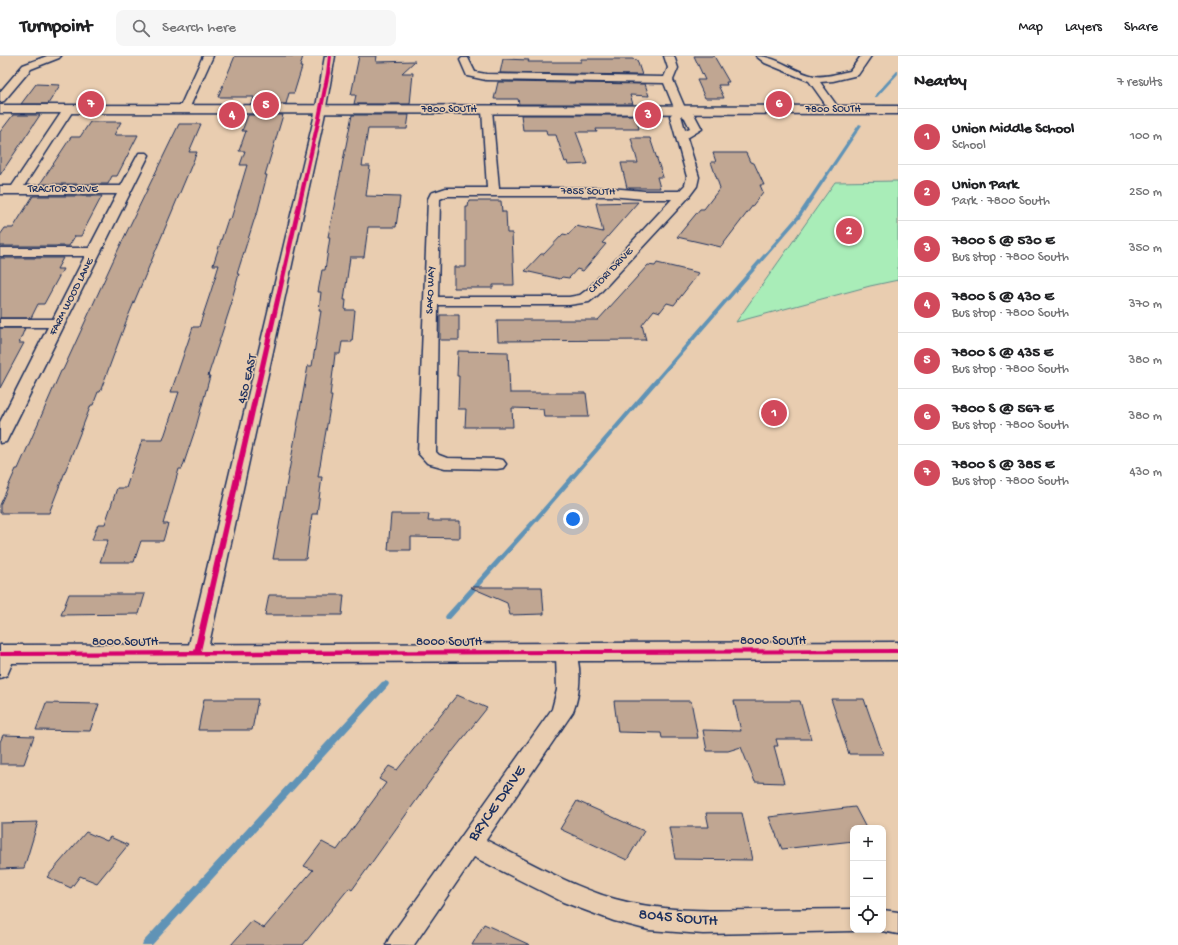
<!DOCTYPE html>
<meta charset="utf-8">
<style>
:root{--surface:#fff;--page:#f6f6f6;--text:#202124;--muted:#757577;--line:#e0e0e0;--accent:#d1495b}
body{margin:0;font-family:"Gochi Hand",sans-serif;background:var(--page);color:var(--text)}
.controls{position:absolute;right:12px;bottom:12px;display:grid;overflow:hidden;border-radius:8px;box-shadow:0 2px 6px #0003}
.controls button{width:36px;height:36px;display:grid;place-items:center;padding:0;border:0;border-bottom:1px solid var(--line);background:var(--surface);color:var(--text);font:20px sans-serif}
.you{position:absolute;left:573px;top:463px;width:14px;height:14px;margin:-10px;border:3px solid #fff;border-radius:50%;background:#1a73e8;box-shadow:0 0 0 6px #1a73e833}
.badge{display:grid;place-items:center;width:26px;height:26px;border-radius:50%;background:var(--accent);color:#fff;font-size:13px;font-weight:700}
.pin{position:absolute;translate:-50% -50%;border:2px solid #fff;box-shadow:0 1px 4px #0006}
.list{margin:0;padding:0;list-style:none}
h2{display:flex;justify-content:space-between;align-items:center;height:52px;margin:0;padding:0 16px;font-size:17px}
h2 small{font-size:13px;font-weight:400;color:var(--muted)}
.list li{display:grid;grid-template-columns:26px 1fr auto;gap:12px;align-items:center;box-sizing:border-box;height:56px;padding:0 16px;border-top:1px solid var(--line)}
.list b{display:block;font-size:15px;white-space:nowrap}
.list p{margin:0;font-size:13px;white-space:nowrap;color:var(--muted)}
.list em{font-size:13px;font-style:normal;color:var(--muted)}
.icon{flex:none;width:22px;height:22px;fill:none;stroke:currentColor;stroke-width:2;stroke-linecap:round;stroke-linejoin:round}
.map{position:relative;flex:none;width:898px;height:889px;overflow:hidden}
header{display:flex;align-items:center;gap:24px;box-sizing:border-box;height:56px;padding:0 20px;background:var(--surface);border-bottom:1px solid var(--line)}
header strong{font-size:19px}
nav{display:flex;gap:22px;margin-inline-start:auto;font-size:14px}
.search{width:280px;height:36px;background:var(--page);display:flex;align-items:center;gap:10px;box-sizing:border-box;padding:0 14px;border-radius:8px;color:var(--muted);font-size:15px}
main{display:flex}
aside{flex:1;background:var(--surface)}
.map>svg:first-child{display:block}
</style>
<header>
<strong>Turnpoint</strong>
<div class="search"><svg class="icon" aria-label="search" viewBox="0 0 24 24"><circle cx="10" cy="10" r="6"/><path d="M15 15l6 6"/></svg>Search here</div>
<nav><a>Map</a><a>Layers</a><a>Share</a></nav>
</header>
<main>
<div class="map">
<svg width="898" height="889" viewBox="0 0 898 889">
<rect width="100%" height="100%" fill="#e9cdb0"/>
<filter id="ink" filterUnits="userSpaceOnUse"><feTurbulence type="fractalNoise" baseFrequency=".025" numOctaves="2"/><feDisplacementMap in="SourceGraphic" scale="8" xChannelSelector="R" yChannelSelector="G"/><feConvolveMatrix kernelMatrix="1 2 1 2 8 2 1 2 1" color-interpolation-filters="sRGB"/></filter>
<g filter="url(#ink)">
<!-- green -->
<path fill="#a9edb8" stroke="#628e8b" d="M 898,125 L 898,224 L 870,230 L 736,266 L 835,126 Z"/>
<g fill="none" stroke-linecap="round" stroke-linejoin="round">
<!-- stream -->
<path fill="#6093b6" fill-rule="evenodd" d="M 897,15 L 898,15 L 898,18 L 877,41 L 875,41 L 875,39 Z
M 859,68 L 862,69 L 800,162 L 540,462 L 450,563 L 446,563 L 445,561 L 446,559 L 536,460 L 797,160 Z
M 385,625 L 388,626 L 389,628 L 388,630 L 152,889 L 142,889 L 143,886 L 382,626 Z"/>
</g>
<!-- building -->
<path fill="#c0a692" stroke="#1b2f5e" d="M 235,0 L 303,0 L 300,11 L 302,11 L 294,37 L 289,37 L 286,48 L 252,48 L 254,41 L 218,41 Z
M 359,0 L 377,0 L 376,6 L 415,5 L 402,17 L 413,17 L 410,48 L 354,48 L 356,39 L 351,39 Z
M 694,0 L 714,0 L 729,26 L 726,26 L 727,29 L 718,29 L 724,42 L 705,42 L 697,24 L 705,24 Z
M 503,3 L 529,4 L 528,6 L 581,6 L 581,3 L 632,3 L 637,4 L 642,19 L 500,17 Z
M 498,26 L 645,28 L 649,40 L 630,39 L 633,48 L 519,48 L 518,43 L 494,43 Z
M 36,28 L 60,29 L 48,48 L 21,48 Z
M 13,59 L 40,59 L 0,119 L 0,76 Z
M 248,59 L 283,59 L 265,119 L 267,119 L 257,158 L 256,158 L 237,218 L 239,218 L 231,246 L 232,246 L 208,320 L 210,320 L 196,371 L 182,413 L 179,413 L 163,468 L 168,468 L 163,485 L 141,485 L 134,506 L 100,506 L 108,484 L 92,484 L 98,468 L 105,468 L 117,432 L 126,432 L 142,384 L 163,384 L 179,336 L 171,336 L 193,271 L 199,271 L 211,235 L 219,209 L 213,209 L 228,163 L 231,163 L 247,109 L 240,109 L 245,95 L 239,95 L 246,75 L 242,75 Z
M 352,59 L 409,59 L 407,73 L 368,73 L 362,110 L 370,110 L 366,140 L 400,141 L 396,171 L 368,171 L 364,201 L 350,201 L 344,244 L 346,244 L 345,254 L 355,254 L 352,286 L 342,286 L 340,298 L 335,298 L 330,340 L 332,340 L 318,421 L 322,421 L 317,458 L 312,458 L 306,503 L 273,503 L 308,310 L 312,310 L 321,255 L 319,255 L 321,236 L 318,236 L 322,214 L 325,214 L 330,181 L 328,181 Z
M 521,59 L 636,59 L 639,73 L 596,73 L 597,76 L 576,76 L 588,108 L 568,109 L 567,105 L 565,106 L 556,79 L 547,79 L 546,74 L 523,74 Z
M 90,66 L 121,66 L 114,79 L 138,79 L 117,120 L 112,120 L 108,128 L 40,128 L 71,81 L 80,81 Z
M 179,68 L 201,68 L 189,96 L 197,96 L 127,263 L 100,336 L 98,336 L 93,349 L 91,349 L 49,457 L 0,457 L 0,449 L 16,413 L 18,413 L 61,315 L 63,314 L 118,194 Z
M 631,82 L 650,82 L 663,121 L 657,121 L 660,132 L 627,132 L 621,107 L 638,107 Z
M 713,97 L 746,97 L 750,106 L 754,107 L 764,129 L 760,129 L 763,136 L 721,191 L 677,181 L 700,153 L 704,153 L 720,132 L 711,106 L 716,106 Z
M 33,140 L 102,140 L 81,180 L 75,180 L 69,190 L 0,190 L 0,179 L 5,172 L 13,172 Z
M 469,145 L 501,145 L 502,156 L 506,156 L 507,177 L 512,177 L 514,229 L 493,229 L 493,232 L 454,232 L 454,211 L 466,211 L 466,151 L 468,151 Z
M 638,146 L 602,187 L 606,188 L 583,215 L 577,213 L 569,222 L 562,221 L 560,223 L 525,215 L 541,198 L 544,198 L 563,178 L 568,179 L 576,170 L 603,176 L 596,147 Z
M 0,202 L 63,202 L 57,213 L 63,213 L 44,248 L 38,248 L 31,262 L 0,262 Z
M 657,207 L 699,217 L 674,249 L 667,247 L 660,256 L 654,254 L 642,269 L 646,284 L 498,285 L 497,264 L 598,264 L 648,209 L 655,210 Z
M 440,259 L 459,259 L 459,284 L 440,284 Z
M 0,272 L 25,272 L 19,287 L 24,287 L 0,332 Z
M 458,295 L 508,296 L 510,337 L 586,337 L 589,361 L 544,361 L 543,353 L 512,352 L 513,371 L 465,371 L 466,353 L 458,353 L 459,320 L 457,320 Z
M 391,458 L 429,458 L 428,465 L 460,465 L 460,482 L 411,481 L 411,494 L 388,494 Z
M 470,531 L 542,531 L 544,558 L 510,559 L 507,547 Z
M 69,538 L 145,538 L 139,558 L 61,559 Z
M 269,539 L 344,539 L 342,559 L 265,559 Z
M 457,639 L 487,652 L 452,696 L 451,696 L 352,834 L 349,832 L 303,889 L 231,889 L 252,865 L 264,872 L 313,814 L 304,810 L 322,786 L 337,794 L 386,727 L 379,723 L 389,710 L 397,714 Z
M 204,643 L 258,643 L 252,674 L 198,674 Z
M 831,643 L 864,643 L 883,698 L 849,698 Z
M 614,645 L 691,645 L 698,682 L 662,682 L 661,677 L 618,676 Z
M 734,645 L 800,645 L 811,683 L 776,683 L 778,690 L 774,690 L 784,727 L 755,726 L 741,691 L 728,695 L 707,695 L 703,674 L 741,675 Z
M 46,647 L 99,648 L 90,675 L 36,674 Z
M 3,679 L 34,680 L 24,708 L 0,708 L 0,686 Z
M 577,745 L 644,775 L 627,804 L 560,773 Z
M 855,751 L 866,772 L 853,772 L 853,785 L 782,793 L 769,761 Z
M 706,757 L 742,757 L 752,804 L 675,803 L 669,771 L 709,771 Z
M 38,766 L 24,812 L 0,813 L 0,767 Z
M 86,776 L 107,785 L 110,781 L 128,789 L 97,827 L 80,820 L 71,832 L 47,821 Z
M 484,868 L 530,889 L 472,889 Z"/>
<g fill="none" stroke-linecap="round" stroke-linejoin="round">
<defs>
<path id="street" d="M 47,0 L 61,0 L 59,2 L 31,13 L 4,45 L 0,46 L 0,36 L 23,9 Z
M 203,0 L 213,0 L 189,53 L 188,55 L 180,55 L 179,53 Z
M 325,0 L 335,0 L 324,62 L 207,597 L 204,602 L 197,604 L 190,602 L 187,597 L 314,62 Z
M 664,0 L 674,0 L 678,12 L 673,24 L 685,52 L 694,58 L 702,73 L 687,82 L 699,121 L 697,130 L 688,142 L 598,239 L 589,246 L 569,249 L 438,249 L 436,396 L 439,399 L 447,402 L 497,403 L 503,404 L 506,408 L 503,412 L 497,413 L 445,412 L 427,407 L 418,397 L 428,143 L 431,137 L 446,132 L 487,132 L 482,54 L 483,52 L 491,52 L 492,54 L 499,132 L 610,132 L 644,135 L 679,135 L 685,129 L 687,121 L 670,60 L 675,54 L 664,27 L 486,24 L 467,20 L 460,4 L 462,2 L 468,2 L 475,16 L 486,18 L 664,21 L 668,12 ZM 681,59 L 685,62 L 690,72 L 685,74 ZM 447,140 L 610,140 L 644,143 L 672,143 L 588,233 L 580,239 L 569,241 L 438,241 L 440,143 Z
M 756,0 C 777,0 794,16 814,20 C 825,22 839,17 850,15 L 861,0 L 871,0 L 858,19 L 833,25 L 820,26 L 840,54 L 835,57 L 831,56 L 809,25 L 765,7 Z
M 69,50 L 74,53 L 24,130 L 121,130 L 139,97 L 147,97 L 149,99 L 8,382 L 6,386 L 0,387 L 0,366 L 48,271 L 0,271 L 0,263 L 53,263 L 85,200 L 0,200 L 0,192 L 89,192 L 117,138 L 0,138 L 0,130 L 12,130 L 65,51 Z
M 566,590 L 573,592 C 583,608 580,639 573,656 L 486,784 C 528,805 570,830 615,843 C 662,856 708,855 756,854 C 788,854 821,853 853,853 L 853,874 L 857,874 L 853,875 L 703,878 L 649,874 L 614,865 L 563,846 L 474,801 L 414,889 L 386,889 L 390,881 L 552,653 L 557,634 L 556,597 L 559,592 Z
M 6,591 L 13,593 L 16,598 L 7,619 L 0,622 L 0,592 Z
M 883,854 L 898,856 L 898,878 L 876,874 L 883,874 Z"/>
<path id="secondary" d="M 0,49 L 898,50 L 898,58 L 0,57 Z
M 898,586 L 898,604 L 0,607 L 0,589 Z"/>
</defs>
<!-- street casing -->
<use href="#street" stroke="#1b2f5e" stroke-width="3"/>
<!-- secondary casing -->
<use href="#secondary" stroke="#1b2f5e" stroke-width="3"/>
<!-- street -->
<use href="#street" fill="#e9cdb0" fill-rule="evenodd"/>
<!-- secondary -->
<use href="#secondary" fill="#e9cdb0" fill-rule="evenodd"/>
<defs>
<path id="cycleway" d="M 328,0 L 332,0 L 330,17 L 321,62 L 201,595 L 898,593 L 898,597 L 0,600 L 0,596 L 194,595 L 317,62 L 326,17 Z"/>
</defs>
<!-- cycleway casing -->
<use href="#cycleway" stroke="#e9cdb0" stroke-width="2"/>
<!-- cycleway -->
<use href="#cycleway" fill="#d6006c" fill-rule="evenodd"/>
</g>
</g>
<g text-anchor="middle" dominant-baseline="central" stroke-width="3" stroke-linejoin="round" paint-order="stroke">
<!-- far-street labels -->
<g font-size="11" fill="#1b2f5e" stroke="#e9cdb0">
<text x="449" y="54">7800 SOUTH</text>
<text x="833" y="54">7800 SOUTH</text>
<text x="63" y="134">TRACTOR DRIVE</text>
<text transform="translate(588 136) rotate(1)">7855 SOUTH</text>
<text transform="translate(611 215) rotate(-46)">CITORI DRIVE</text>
<text transform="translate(431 234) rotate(-88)">SAKO WAY</text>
<text transform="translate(72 241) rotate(-63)">FARM WOOD LANE</text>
</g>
<!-- street labels -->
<g font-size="13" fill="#1b2f5e" stroke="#e9cdb0">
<text transform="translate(248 323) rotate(-77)">450 EAST</text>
<text x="773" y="585">8000 SOUTH</text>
<text x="125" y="586">8000 SOUTH</text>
<text x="449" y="586">8000 SOUTH</text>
</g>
<!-- near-street labels -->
<g font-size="16" fill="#1b2f5e" stroke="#e9cdb0">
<text transform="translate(498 748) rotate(-55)">BRYCE DRIVE</text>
<text transform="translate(678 863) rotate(5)">8045 SOUTH</text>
</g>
</g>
</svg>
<div class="controls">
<button>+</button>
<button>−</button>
<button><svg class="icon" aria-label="locate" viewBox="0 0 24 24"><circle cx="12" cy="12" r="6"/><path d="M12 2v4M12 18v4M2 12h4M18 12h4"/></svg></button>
</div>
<div class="you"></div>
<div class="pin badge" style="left:774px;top:357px">1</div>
<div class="pin badge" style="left:849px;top:175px">2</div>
<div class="pin badge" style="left:648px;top:59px">3</div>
<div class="pin badge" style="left:232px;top:59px">4</div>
<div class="pin badge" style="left:266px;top:49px">5</div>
<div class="pin badge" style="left:779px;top:48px">6</div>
<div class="pin badge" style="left:91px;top:48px">7</div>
</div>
<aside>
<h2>Nearby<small>7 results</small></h2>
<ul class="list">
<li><span class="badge">1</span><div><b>Union Middle School</b><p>School</p></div><em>100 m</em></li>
<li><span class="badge">2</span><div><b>Union Park</b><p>Park · 7800 South</p></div><em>250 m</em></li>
<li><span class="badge">3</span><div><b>7800 S @ 530 E</b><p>Bus stop · 7800 South</p></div><em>350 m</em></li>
<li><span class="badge">4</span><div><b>7800 S @ 430 E</b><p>Bus stop · 7800 South</p></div><em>370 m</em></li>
<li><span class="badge">5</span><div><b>7800 S @ 435 E</b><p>Bus stop · 7800 South</p></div><em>380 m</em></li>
<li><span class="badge">6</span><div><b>7800 S @ 567 E</b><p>Bus stop · 7800 South</p></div><em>380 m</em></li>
<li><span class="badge">7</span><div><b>7800 S @ 385 E</b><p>Bus stop · 7800 South</p></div><em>430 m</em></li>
</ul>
</aside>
</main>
